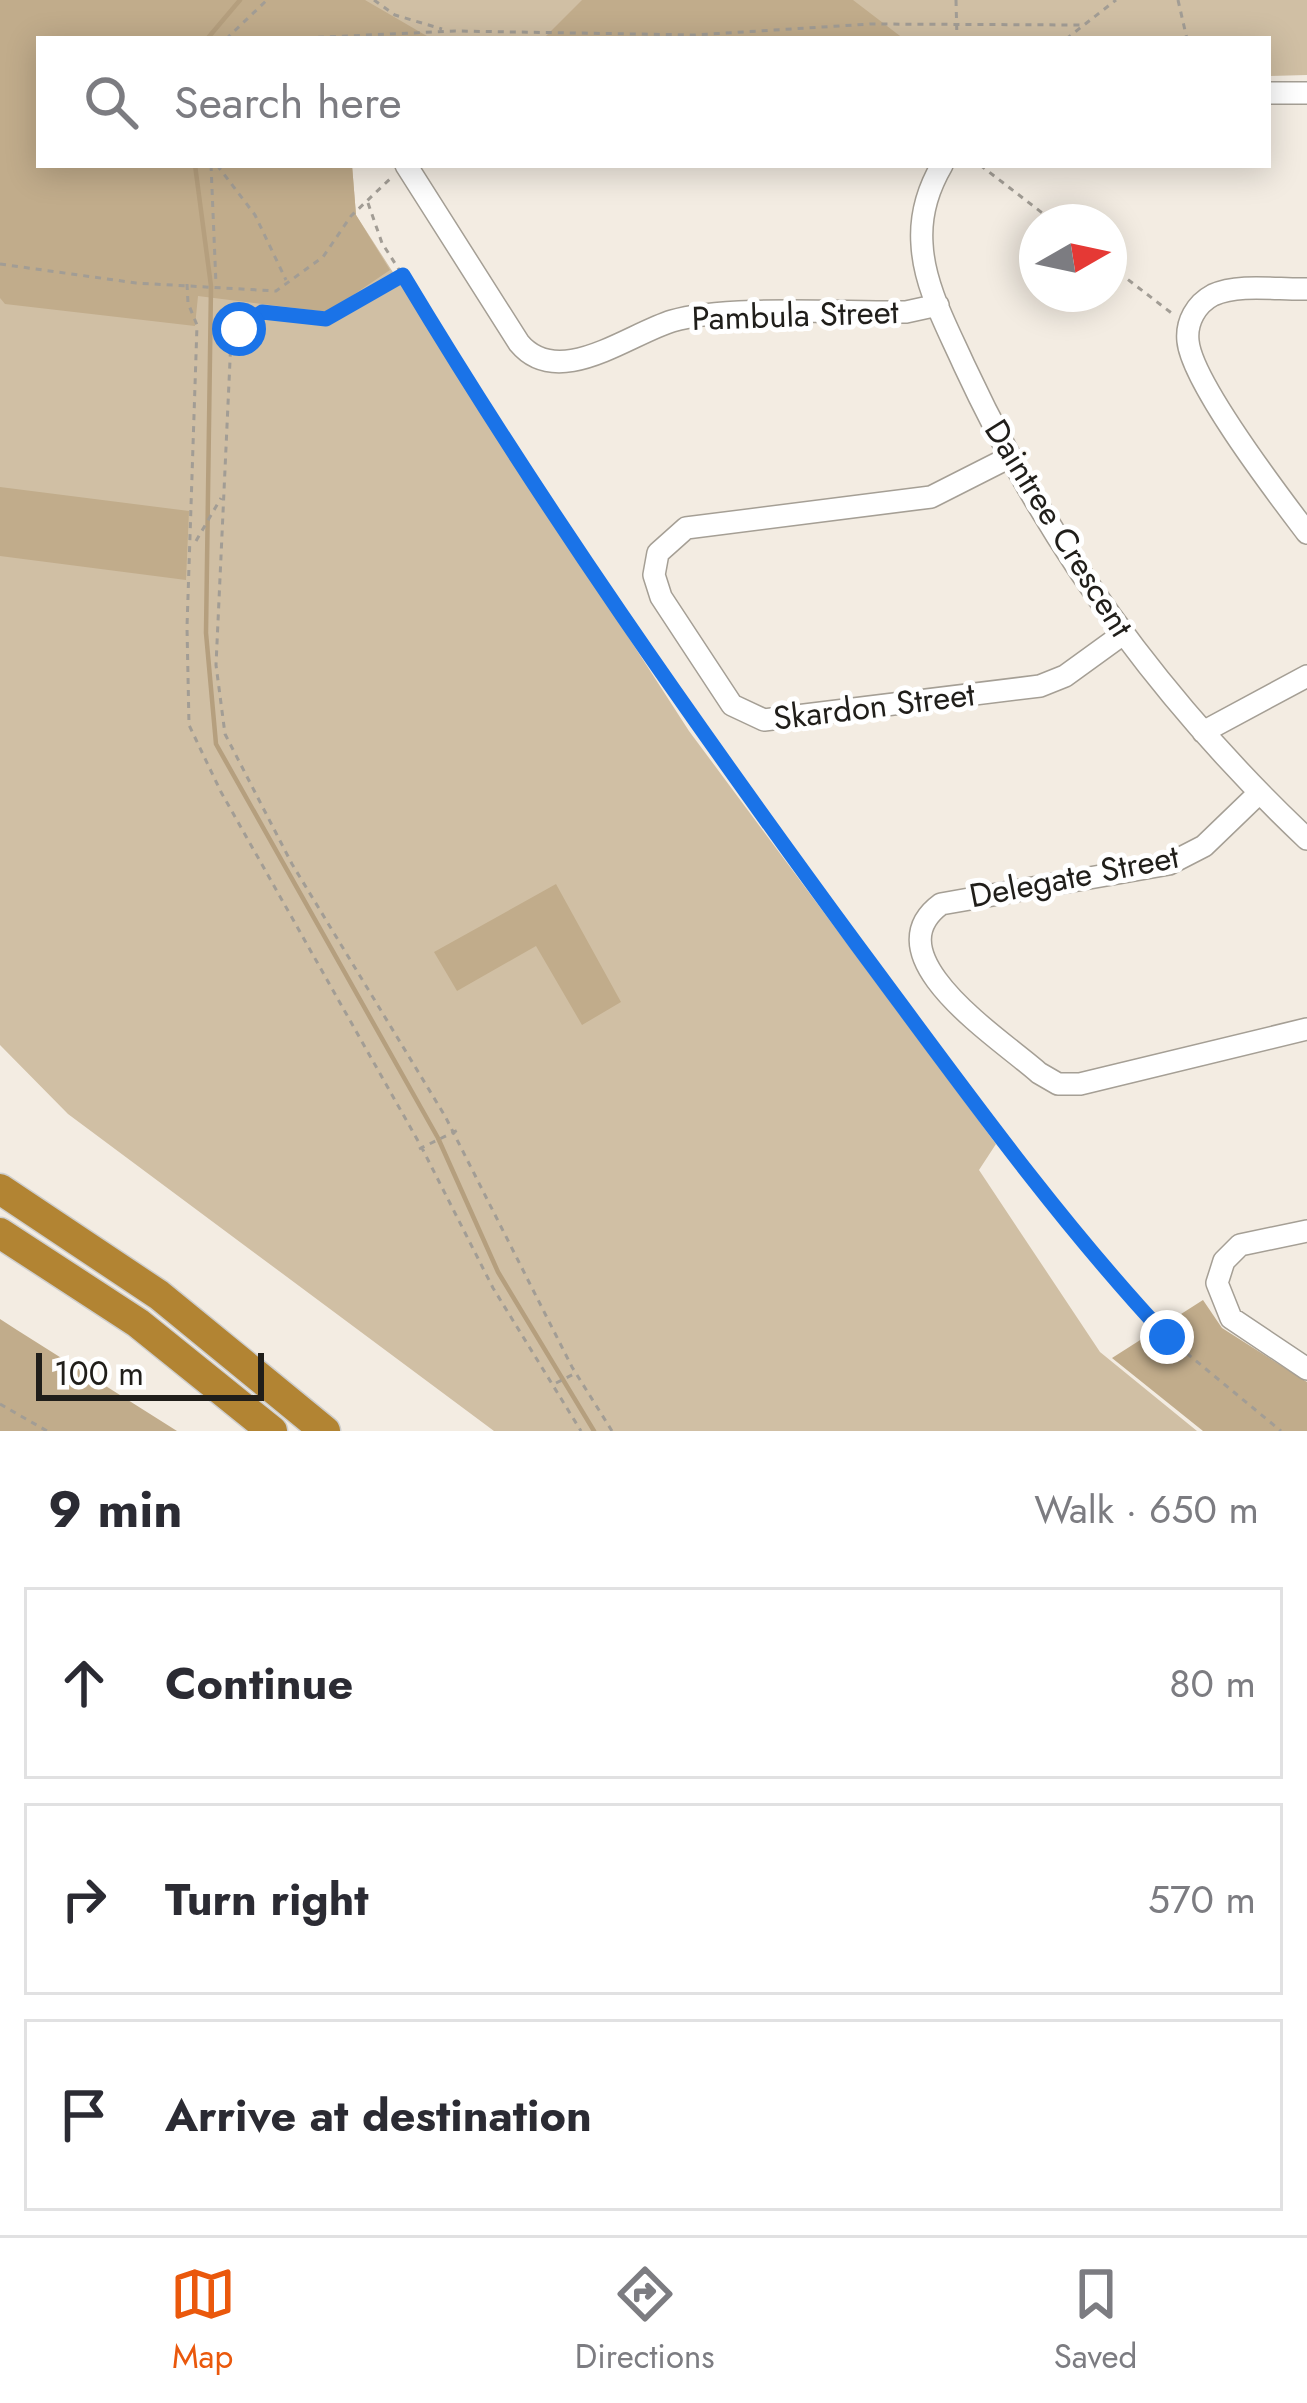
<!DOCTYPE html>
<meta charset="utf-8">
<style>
:root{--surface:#fff;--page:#f7f7f7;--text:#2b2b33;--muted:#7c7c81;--line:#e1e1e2;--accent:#ea580c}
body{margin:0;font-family:Jost,sans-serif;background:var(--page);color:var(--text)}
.compass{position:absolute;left:1019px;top:204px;width:108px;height:108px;border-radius:50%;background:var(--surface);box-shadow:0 6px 30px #0003;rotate:81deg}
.scale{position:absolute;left:36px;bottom:30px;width:228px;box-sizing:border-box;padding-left:12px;border:6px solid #201e1a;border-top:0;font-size:33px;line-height:42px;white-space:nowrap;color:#201e1a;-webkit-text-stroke:9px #fff;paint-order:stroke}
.stop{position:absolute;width:36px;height:36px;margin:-27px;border:9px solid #1a73e8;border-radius:50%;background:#fff}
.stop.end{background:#1a73e8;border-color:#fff;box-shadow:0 3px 12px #0008}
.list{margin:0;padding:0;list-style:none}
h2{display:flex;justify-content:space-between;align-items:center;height:156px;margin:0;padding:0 48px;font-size:51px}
h2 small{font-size:39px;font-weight:400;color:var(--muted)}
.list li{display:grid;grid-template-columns:78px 1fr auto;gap:36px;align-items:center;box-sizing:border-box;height:192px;margin:0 24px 24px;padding:0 24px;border:3px solid var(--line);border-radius:0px}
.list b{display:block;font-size:45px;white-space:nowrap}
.list em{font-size:39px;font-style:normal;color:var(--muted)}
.icon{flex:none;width:66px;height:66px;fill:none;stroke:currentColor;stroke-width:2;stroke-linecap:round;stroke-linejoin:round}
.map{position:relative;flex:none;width:1307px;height:1431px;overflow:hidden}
.search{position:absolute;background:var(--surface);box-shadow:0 6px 30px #0003;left:36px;right:36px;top:36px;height:132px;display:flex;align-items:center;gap:30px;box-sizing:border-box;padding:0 42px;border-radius:0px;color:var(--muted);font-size:45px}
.sheet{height:804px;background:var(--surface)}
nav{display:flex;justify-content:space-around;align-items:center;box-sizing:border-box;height:168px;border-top:3px solid var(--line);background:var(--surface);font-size:33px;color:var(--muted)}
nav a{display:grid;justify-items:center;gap:6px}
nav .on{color:var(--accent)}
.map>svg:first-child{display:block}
</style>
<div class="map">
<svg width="1307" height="1431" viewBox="0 0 1307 1431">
<rect width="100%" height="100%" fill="#f3ece2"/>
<!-- green -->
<path fill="#d0bfa4" d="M 0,0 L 1307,0 L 1307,75 L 1268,76 L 1268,39 L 39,39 L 39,165 L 352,165 L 356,215 L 689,731 L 996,1144 L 979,1170 L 1100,1352 L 1197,1431 L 494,1431 L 68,1114 L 0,1045 Z"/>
<!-- forest -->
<path fill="#c1ac8b" d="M 0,0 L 365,0 L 432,39 L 39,39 L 39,165 L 352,165 L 356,215 L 390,270 L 328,312 L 198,296 L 195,326 L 5,304 L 0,298 Z
M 582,0 L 853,0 L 904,39 L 543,39 Z
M 0,487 L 189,511 L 186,580 L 0,556 Z
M 556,884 L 621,1002 L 582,1025 L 536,946 L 457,991 L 434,952 Z
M 1203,1300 L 1222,1328 L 1307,1382 L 1307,1431 L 1203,1431 L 1112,1358 Z
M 0,1319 L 17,1330 L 177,1431 L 0,1431 Z"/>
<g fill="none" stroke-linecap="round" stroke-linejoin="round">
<!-- stream -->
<path stroke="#b59f7e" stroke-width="4.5" d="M 207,39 L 240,0
M 195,165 L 211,286 L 206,633 L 216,744 L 438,1138 L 498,1272 L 594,1431"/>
<defs>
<path id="minor" d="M 1268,93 L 1307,93
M 406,165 L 519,343 C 558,390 627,335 672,321 C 725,305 846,313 906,312 L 938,305
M 942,165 C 928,189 920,216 922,244 C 924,286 947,327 964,365 C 1047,544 1164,704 1307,839
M 1307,289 C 1279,290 1239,283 1213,295 C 1196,304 1186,322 1188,341 C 1192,383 1279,496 1307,533
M 1010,457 L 931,497 L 686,528 L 658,553 L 654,575 L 661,597 L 732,705 L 764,720 L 1040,686 L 1065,676 L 1123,634
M 1203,732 L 1307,676
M 1259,793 L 1204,846 L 1169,864 L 941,904 C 870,956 1001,1039 1039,1073 L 1058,1084 L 1080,1084 L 1307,1029
M 1307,1231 L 1240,1245 L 1224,1261 L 1217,1283 L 1231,1318 L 1307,1369"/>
<path id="highway" d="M 0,1189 L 159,1295 L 325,1431
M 0,1233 L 138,1323 L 272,1431"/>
</defs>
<!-- minor casing -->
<use href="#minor" stroke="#a59f95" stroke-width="24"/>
<!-- highway casing -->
<use href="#highway" stroke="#cececd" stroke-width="33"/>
<!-- path -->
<path stroke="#a29d95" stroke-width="3" stroke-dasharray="6 6" stroke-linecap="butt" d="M 374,0 L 395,15 L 442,29
M 956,0 L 957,39
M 1178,0 L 1187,39
M 226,39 L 267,0
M 282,39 L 455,31 L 695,35 L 870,24 L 1081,25
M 1066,39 L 1116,0
M 211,165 L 216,284
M 217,165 L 255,215 L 286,280
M 980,165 L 1054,222
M 368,203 L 382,243 L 639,645 L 960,1082 L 1117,1284 L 1167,1337 L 1281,1431
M 0,264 L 136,283 L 276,291 L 323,257 L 351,216 L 391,178
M 1109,265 L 1174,315
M 402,277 L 326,319 L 262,312 L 231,339 L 216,665 L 225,734 L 292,864 L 445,1116 L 572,1367 L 612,1431
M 187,284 L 188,303 L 197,325 L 187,627 L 189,725 L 221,792 L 422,1148 L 493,1288 L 581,1431
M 196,541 L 221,498
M 419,1149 L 460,1129
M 556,1383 L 574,1374
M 0,1404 L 47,1431"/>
<!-- minor -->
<use href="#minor" stroke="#fff" stroke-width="21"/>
<!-- highway -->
<use href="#highway" stroke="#b28433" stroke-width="30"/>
</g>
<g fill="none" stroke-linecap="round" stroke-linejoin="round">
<!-- route -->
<path stroke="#1a73e8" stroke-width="15" d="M 239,329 L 262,312 L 326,319 L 403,275 C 542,507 697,727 857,945 C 956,1078 1054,1216 1167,1337"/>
</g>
<g text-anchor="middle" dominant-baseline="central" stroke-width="10" stroke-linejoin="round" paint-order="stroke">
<!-- street labels -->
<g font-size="33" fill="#201e1a" stroke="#fff">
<text transform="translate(795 315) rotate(-2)">Pambula Street</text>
<text transform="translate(1059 528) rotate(58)">Daintree Crescent</text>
<text transform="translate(874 706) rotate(-7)">Skardon Street</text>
<text transform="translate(1074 876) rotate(-11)">Delegate Street</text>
</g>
</g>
</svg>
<svg class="compass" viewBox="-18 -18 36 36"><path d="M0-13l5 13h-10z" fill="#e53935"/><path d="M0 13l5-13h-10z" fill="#7c7c81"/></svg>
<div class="scale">100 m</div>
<div class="stop" style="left:239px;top:329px"></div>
<div class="stop end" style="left:1167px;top:1337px"></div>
<div class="search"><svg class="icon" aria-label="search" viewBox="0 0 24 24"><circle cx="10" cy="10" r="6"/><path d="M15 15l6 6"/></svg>Search here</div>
</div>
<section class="sheet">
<h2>9 min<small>Walk · 650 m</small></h2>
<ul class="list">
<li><svg class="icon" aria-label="ahead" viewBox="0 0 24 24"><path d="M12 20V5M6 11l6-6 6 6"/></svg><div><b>Continue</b></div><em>80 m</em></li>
<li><svg class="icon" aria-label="right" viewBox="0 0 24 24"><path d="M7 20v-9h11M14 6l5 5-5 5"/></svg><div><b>Turn right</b></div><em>570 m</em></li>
<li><svg class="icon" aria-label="arrive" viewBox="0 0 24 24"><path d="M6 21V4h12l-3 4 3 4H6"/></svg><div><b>Arrive at destination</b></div></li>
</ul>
</section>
<nav>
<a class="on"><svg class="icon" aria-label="map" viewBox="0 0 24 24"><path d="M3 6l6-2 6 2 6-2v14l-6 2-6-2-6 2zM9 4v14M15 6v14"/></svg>Map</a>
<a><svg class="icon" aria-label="directions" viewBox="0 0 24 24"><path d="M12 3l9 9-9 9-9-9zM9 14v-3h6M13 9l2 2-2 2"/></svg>Directions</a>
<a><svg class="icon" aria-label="saved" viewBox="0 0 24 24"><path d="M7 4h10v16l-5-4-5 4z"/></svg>Saved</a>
</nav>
